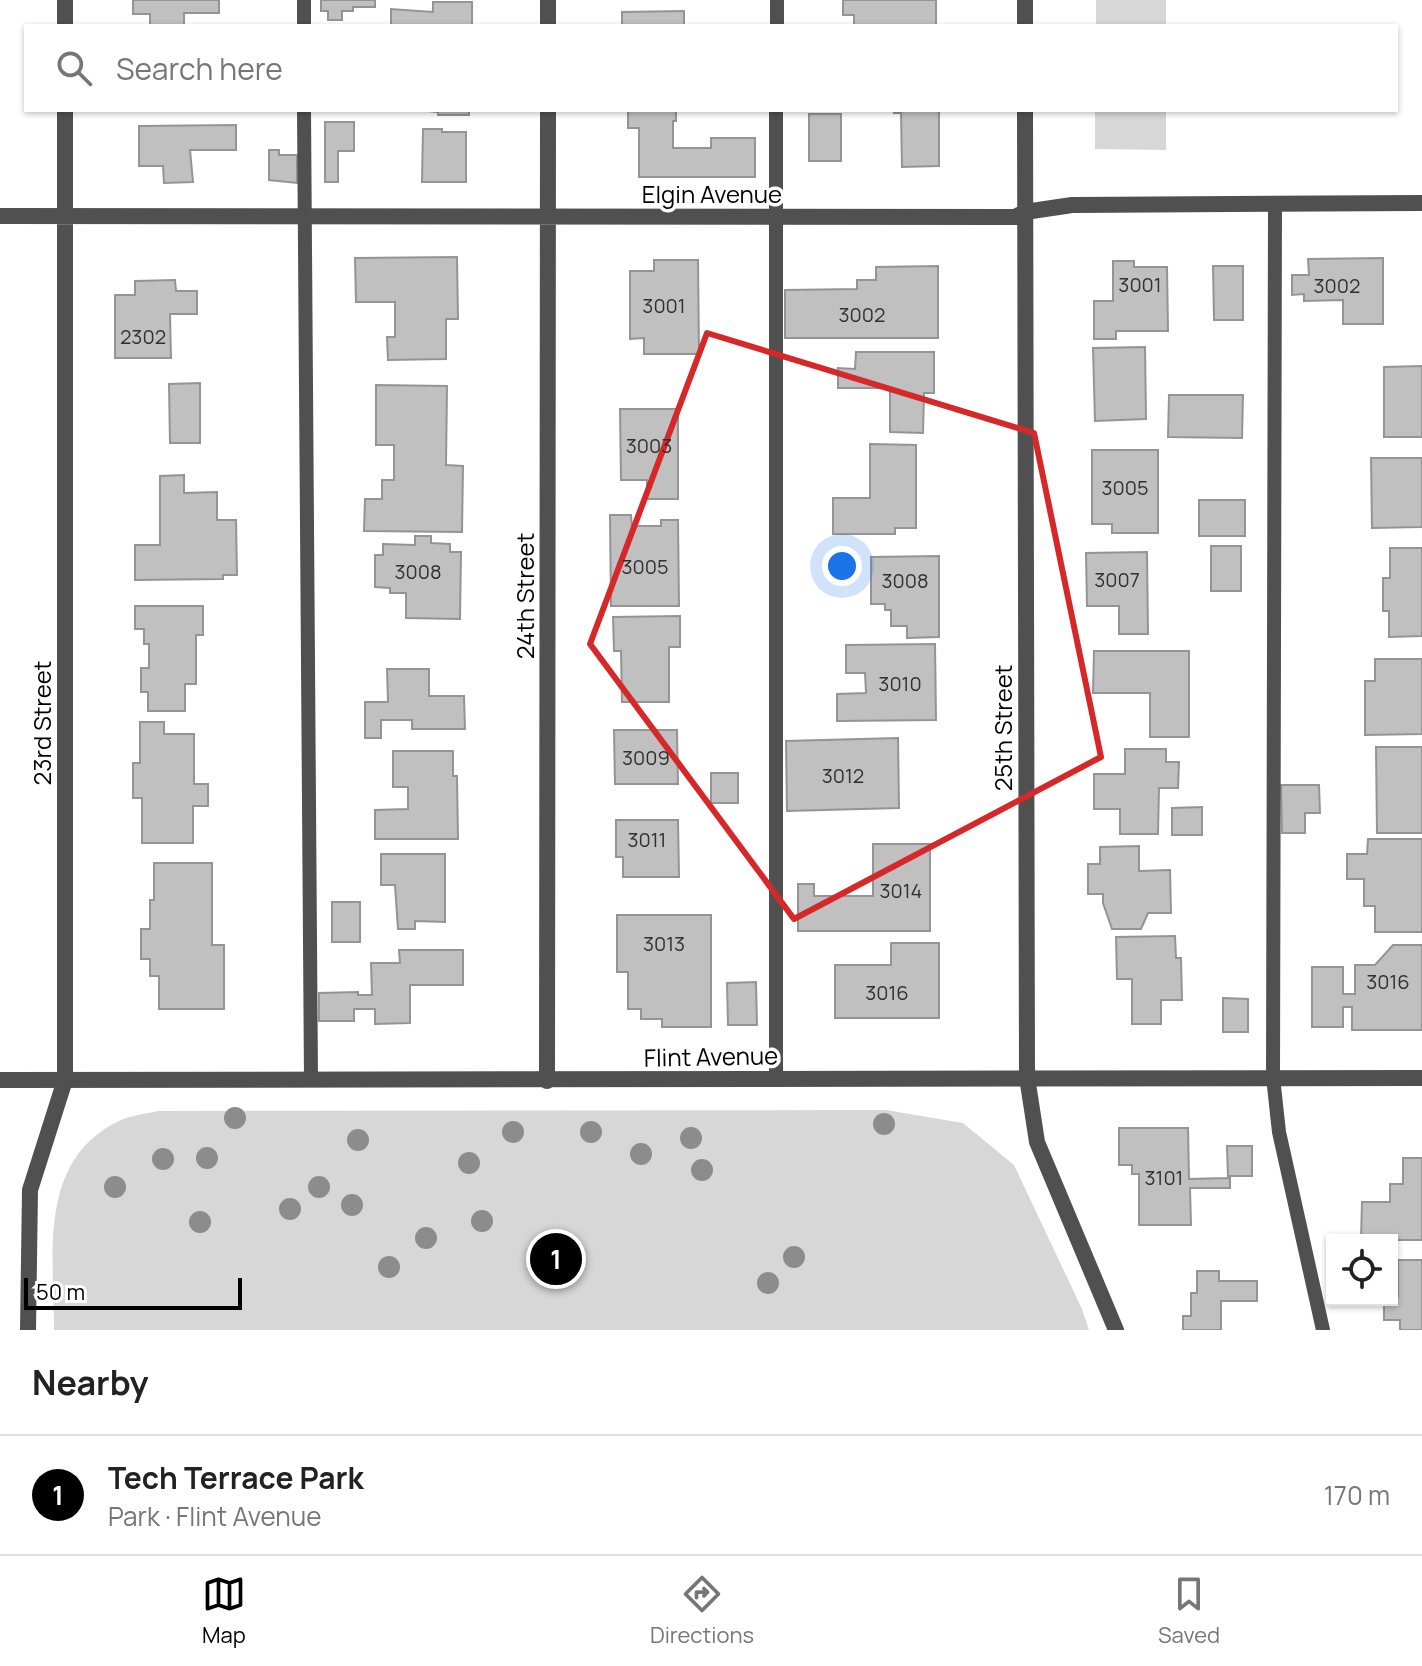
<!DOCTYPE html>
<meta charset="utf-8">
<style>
:root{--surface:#fff;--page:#f2f2f2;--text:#222;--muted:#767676;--line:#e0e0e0;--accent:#000}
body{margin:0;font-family:Manrope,sans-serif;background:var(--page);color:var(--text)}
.controls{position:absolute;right:24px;bottom:24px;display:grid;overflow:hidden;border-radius:0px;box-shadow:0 2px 6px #0004}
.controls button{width:72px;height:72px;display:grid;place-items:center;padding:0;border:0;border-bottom:2px solid var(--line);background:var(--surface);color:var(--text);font:40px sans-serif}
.scale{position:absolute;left:24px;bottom:20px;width:218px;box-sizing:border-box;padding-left:8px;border:4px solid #000;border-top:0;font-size:22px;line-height:28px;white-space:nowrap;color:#000;-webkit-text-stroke:6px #fff;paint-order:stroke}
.you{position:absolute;left:842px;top:566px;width:28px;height:28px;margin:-20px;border:6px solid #fff;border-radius:50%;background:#1a73e8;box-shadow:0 0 0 12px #1a73e833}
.badge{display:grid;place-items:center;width:52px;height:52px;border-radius:50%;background:var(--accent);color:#fff;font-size:26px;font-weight:700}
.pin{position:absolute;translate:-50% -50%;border:4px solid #fff;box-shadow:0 2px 8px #0006}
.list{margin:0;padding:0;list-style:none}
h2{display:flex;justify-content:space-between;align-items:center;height:104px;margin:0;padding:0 32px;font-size:34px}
h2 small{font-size:26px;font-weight:400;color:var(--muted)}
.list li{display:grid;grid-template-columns:52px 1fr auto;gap:24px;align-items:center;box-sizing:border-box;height:120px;padding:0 32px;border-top:2px solid var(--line)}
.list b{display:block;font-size:30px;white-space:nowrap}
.list p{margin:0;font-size:26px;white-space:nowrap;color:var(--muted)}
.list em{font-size:26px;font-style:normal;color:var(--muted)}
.icon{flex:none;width:44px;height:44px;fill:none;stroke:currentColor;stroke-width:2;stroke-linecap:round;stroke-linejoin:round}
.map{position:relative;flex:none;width:1422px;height:1330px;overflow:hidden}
.search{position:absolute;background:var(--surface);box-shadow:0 2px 6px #0004;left:24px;right:24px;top:24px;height:88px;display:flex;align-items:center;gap:20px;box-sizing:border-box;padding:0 28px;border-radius:0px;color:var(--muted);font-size:30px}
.sheet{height:224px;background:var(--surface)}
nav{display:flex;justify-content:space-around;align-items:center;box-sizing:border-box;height:112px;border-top:2px solid var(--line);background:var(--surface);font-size:22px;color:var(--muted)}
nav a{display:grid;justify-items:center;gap:4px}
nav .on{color:var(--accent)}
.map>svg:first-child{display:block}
</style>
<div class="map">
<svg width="1422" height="1330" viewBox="0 0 1422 1330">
<rect width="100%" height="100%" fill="#fff"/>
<!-- green -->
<path fill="#d7d7d7" d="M 1096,0 L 1166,0 L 1166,26 L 1096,26 Z
M 1095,110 L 1166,110 L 1166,150 L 1095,149 Z
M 886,1110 L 963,1123 L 1014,1165 L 1082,1309 L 1089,1330 L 54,1330 C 54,1254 37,1159 121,1120 C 132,1115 146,1114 158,1111 Z"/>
<!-- building -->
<path fill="#c0c0c0" stroke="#949494" stroke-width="2" d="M 133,0 L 219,0 L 219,13 L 184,13 L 184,26 L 150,26 L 150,14 L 133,14 Z
M 321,0 L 375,0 L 375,7 L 353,7 L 353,11 L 342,11 L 342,20 L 328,20 L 328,11 L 321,11 Z
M 843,0 L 936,0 L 936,26 L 854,26 L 854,15 L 843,15 Z
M 433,2 L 472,2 L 472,26 L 391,26 L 391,9 L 433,12 Z
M 684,11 L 684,26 L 622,26 L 622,12 Z
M 417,110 L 469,110 L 469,115 L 438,115 L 438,112 Z
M 628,110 L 676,110 L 676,121 L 673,121 L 673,148 L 711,148 L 711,138 L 755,138 L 755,177 L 639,177 L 639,128 L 628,128 Z
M 893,110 L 939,110 L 939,166 L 902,167 L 901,113 L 894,113 Z
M 809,114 L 841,114 L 841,161 L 809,161 Z
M 325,122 L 354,122 L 354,151 L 338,151 L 338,182 L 325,182 Z
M 236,125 L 236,150 L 190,150 L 193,182 L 164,183 L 163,166 L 139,166 L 139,126 Z
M 423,129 L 442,129 L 442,132 L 466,132 L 466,182 L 422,182 Z
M 269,150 L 279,150 L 279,155 L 297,155 L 297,183 L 269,180 Z
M 457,257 L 458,319 L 446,319 L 446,359 L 388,360 L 387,337 L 395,337 L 395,302 L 356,302 L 355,258 Z
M 1383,258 L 1383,324 L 1343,324 L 1343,300 L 1304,301 L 1304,294 L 1292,295 L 1292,275 L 1309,275 L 1308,259 Z
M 654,260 L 698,260 L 699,354 L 644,354 L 644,338 L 630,339 L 630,271 L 654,271 Z
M 1113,261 L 1134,261 L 1134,267 L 1167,267 L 1168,331 L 1116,331 L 1116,339 L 1094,339 L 1094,301 L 1113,301 Z
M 938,266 L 938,338 L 785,338 L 785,290 L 857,289 L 857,280 L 876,280 L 876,267 Z
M 1213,266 L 1243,266 L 1243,320 L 1214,320 Z
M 175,280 L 176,291 L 197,291 L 197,314 L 170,314 L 171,358 L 115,358 L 115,295 L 135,295 L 135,281 Z
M 1145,347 L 1146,419 L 1095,421 L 1093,348 Z
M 856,352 L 934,352 L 934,393 L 924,393 L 923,433 L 890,432 L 890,388 L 838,388 L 838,368 L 855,369 Z
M 1422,366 L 1422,437 L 1384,437 L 1384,367 Z
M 200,383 L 200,443 L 170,443 L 169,384 Z
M 376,385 L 447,386 L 446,465 L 463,466 L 462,532 L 364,531 L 365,499 L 382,499 L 382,480 L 394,480 L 394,445 L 376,445 Z
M 1169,395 L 1243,395 L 1242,438 L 1168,437 Z
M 620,409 L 678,409 L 678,499 L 647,499 L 647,480 L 621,480 Z
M 870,444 L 916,445 L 916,528 L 895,528 L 895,534 L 833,534 L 833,498 L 870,498 Z
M 1092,450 L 1158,450 L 1158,533 L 1112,533 L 1112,524 L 1092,524 Z
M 1371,458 L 1422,458 L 1422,527 L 1372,528 Z
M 184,475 L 184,493 L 217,492 L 217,520 L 236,520 L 237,575 L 223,575 L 223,579 L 135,580 L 135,545 L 160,545 L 160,476 Z
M 1199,500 L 1245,500 L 1245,536 L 1199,536 Z
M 610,515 L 631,515 L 632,526 L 661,526 L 661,520 L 678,520 L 679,606 L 611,606 Z
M 415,536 L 431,536 L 431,543 L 450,544 L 450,552 L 461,552 L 460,619 L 406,618 L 406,593 L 390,593 L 390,588 L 375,587 L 375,555 L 383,555 L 383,544 L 415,545 Z
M 1211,546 L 1241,546 L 1241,591 L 1211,591 Z
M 1390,548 L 1422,548 L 1422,636 L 1389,637 L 1389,611 L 1383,611 L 1383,578 L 1390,578 Z
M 1147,552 L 1148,634 L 1119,634 L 1119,606 L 1087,606 L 1086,553 Z
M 939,556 L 939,637 L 907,638 L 907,626 L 891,626 L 891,610 L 885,610 L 885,604 L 871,604 L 871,557 Z
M 135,606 L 203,606 L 203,635 L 196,635 L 196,684 L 185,684 L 185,711 L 148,711 L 148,692 L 141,692 L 141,668 L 149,668 L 149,644 L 144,644 L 144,629 L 135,629 Z
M 680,616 L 680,647 L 669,647 L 669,702 L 622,702 L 621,651 L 614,651 L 613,617 Z
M 935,644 L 936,720 L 837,721 L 837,694 L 866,693 L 865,673 L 846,673 L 846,645 Z
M 1094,651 L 1189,651 L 1189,737 L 1150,737 L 1150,693 L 1093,693 Z
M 1375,659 L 1422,659 L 1422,734 L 1365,735 L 1365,681 L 1375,681 Z
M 387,669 L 429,669 L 429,696 L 464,696 L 465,729 L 412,729 L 412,720 L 381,720 L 381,738 L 365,738 L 365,702 L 388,702 Z
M 140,722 L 164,722 L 164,734 L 194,734 L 194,784 L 208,784 L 208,806 L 193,806 L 193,843 L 142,843 L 142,798 L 133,798 L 133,763 L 140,763 Z
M 614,730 L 677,730 L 678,784 L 615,784 Z
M 898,738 L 899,808 L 787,811 L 786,741 Z
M 1376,747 L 1422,747 L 1422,833 L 1377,833 Z
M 1125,749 L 1166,749 L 1166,762 L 1179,762 L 1178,788 L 1159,788 L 1158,834 L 1120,834 L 1120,809 L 1094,809 L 1094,774 L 1125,774 Z
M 393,751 L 453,751 L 453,776 L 457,776 L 458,839 L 375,839 L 375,810 L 408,809 L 408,787 L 393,787 Z
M 711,773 L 738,773 L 738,803 L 711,803 Z
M 1281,785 L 1319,785 L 1320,813 L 1305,813 L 1305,833 L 1282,833 Z
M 1202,807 L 1202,835 L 1172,835 L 1172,808 Z
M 616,820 L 678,820 L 679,877 L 623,877 L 623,857 L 616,857 Z
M 1368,839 L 1422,839 L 1422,932 L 1375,932 L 1375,906 L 1364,906 L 1364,879 L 1347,879 L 1347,854 L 1367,854 Z
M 873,844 L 930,844 L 930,931 L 798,931 L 798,884 L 814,884 L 814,896 L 873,896 Z
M 1139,846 L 1139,871 L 1170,870 L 1171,913 L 1148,913 L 1141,929 L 1112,929 L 1103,903 L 1103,894 L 1088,894 L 1088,864 L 1100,864 L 1100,847 Z
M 381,854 L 445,854 L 445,922 L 415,921 L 415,929 L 398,929 L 395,885 L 381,885 Z
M 154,863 L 212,863 L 212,945 L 224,945 L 224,1009 L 159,1009 L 159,976 L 150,976 L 150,959 L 141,959 L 141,929 L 150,929 L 150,900 L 154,900 Z
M 332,902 L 360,902 L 360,942 L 332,942 Z
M 617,915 L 711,915 L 711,1027 L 662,1027 L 662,1019 L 641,1019 L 641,1009 L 628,1009 L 628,972 L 617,972 Z
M 1175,936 L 1176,958 L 1181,958 L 1182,1000 L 1161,1000 L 1161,1024 L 1132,1024 L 1132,979 L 1117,979 L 1116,937 Z
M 891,943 L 939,943 L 939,1018 L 835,1018 L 835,965 L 891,965 Z
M 1393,945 L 1422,945 L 1422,1030 L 1352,1030 L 1352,1007 L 1343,1007 L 1343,1027 L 1312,1027 L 1312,967 L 1343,967 L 1343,994 L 1355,994 L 1355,965 L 1375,965 Z
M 399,950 L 463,950 L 463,985 L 410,985 L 410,1023 L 375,1024 L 375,1009 L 354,1009 L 354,1021 L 319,1021 L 319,993 L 358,992 L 358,995 L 372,995 L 371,963 L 400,963 Z
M 756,982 L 757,1025 L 728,1025 L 727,983 Z
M 1223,998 L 1248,999 L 1248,1032 L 1223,1032 Z
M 1119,1128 L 1188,1128 L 1189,1179 L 1228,1178 L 1227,1146 L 1252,1146 L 1252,1176 L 1230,1176 L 1230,1188 L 1190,1188 L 1191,1225 L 1139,1225 L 1139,1174 L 1132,1174 L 1132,1165 L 1119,1165 Z
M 1403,1158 L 1422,1158 L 1422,1240 L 1361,1240 L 1362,1202 L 1390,1202 L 1390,1184 L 1403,1184 Z
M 1398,1260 L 1422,1260 L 1422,1330 L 1400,1330 L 1400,1320 L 1384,1320 L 1384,1300 L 1398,1297 Z
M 1197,1271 L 1219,1271 L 1219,1281 L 1257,1281 L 1257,1301 L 1221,1301 L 1221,1330 L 1183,1330 L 1183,1316 L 1191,1316 L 1191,1293 L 1197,1293 Z"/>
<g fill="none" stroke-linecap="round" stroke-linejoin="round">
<!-- service -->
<path stroke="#505050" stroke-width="14" d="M 304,26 L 304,0
M 777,26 L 777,0
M 304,110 L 311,1080
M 1275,205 L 1273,1077 L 1279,1132 L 1323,1330
M 776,1079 L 776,110"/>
<!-- minor -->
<path stroke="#505050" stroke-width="16" d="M 65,26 L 65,0
M 548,26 L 548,0
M 1025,26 L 1025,0
M 1025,110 L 1027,1077 L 1037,1142 L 1116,1330
M 0,216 L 1015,217 L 1025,212 L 1072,205 L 1422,203
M 547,1081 L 548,110
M 28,1330 L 30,1190 L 65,1080 L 65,110"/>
<!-- tertiary -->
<path stroke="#505050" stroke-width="16" d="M 0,1080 L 1422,1078"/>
</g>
<!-- trees -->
<g fill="#8c8c8c">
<circle cx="235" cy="1118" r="11"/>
<circle cx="884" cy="1124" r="11"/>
<circle cx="513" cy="1132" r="11"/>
<circle cx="591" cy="1132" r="11"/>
<circle cx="691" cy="1138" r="11"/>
<circle cx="358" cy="1140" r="11"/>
<circle cx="641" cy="1154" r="11"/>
<circle cx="207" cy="1158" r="11"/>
<circle cx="163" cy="1159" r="11"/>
<circle cx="469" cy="1163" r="11"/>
<circle cx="702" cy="1170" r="11"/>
<circle cx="115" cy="1187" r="11"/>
<circle cx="319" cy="1187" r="11"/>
<circle cx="352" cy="1205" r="11"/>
<circle cx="290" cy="1209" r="11"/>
<circle cx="482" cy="1221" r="11"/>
<circle cx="200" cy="1222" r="11"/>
<circle cx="426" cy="1238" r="11"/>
<circle cx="794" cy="1257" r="11"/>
<circle cx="389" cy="1267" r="11"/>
<circle cx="768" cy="1283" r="11"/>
</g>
<!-- marked area -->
<path fill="none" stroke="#d62828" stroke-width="6" stroke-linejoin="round" d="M 707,333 L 1034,433 L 1101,757 L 794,919 L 590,644 Z"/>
<g text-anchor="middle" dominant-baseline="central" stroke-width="7" stroke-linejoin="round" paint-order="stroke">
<!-- number labels -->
<g font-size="20" fill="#303030">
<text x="1140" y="284">3001</text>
<text x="1337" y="285">3002</text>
<text x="664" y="305">3001</text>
<text x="862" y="314">3002</text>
<text x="143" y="336">2302</text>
<text x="649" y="445">3003</text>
<text x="1125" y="487">3005</text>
<text x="645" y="566">3005</text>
<text x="418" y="571">3008</text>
<text x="1117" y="579">3007</text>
<text x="905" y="580">3008</text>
<text x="900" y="683">3010</text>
<text x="646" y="757">3009</text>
<text x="843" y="775">3012</text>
<text x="647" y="839">3011</text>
<text x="901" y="890">3014</text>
<text x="664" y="943">3013</text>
<text x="1388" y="981">3016</text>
<text x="887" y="992">3016</text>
<text x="1164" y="1177">3101</text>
</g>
<!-- street labels -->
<g font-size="24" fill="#000" stroke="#fff">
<text x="712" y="193">Elgin Avenue</text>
<text transform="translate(524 596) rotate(-90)">24th Street</text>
<text transform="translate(41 723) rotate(-90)">23rd Street</text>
<text transform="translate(1002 728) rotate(-90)">25th Street</text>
<text transform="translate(711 1056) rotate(-1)">Flint Avenue</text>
</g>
</g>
</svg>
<div class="controls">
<button><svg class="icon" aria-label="locate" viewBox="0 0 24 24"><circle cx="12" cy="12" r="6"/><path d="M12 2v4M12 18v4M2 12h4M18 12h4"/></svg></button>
</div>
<div class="scale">50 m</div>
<div class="you"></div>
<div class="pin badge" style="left:556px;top:1259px">1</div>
<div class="search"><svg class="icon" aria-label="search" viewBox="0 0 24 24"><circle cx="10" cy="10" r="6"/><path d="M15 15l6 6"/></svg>Search here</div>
</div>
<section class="sheet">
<h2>Nearby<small></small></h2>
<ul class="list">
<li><span class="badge">1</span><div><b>Tech Terrace Park</b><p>Park · Flint Avenue</p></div><em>170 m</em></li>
</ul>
</section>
<nav>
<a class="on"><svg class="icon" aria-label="map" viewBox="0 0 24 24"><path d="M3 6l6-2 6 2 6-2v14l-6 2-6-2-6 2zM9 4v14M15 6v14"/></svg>Map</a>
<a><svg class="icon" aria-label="directions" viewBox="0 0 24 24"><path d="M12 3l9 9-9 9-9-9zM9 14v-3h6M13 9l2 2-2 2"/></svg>Directions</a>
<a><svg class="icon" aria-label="saved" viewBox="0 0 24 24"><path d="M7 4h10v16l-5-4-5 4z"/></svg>Saved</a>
</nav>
